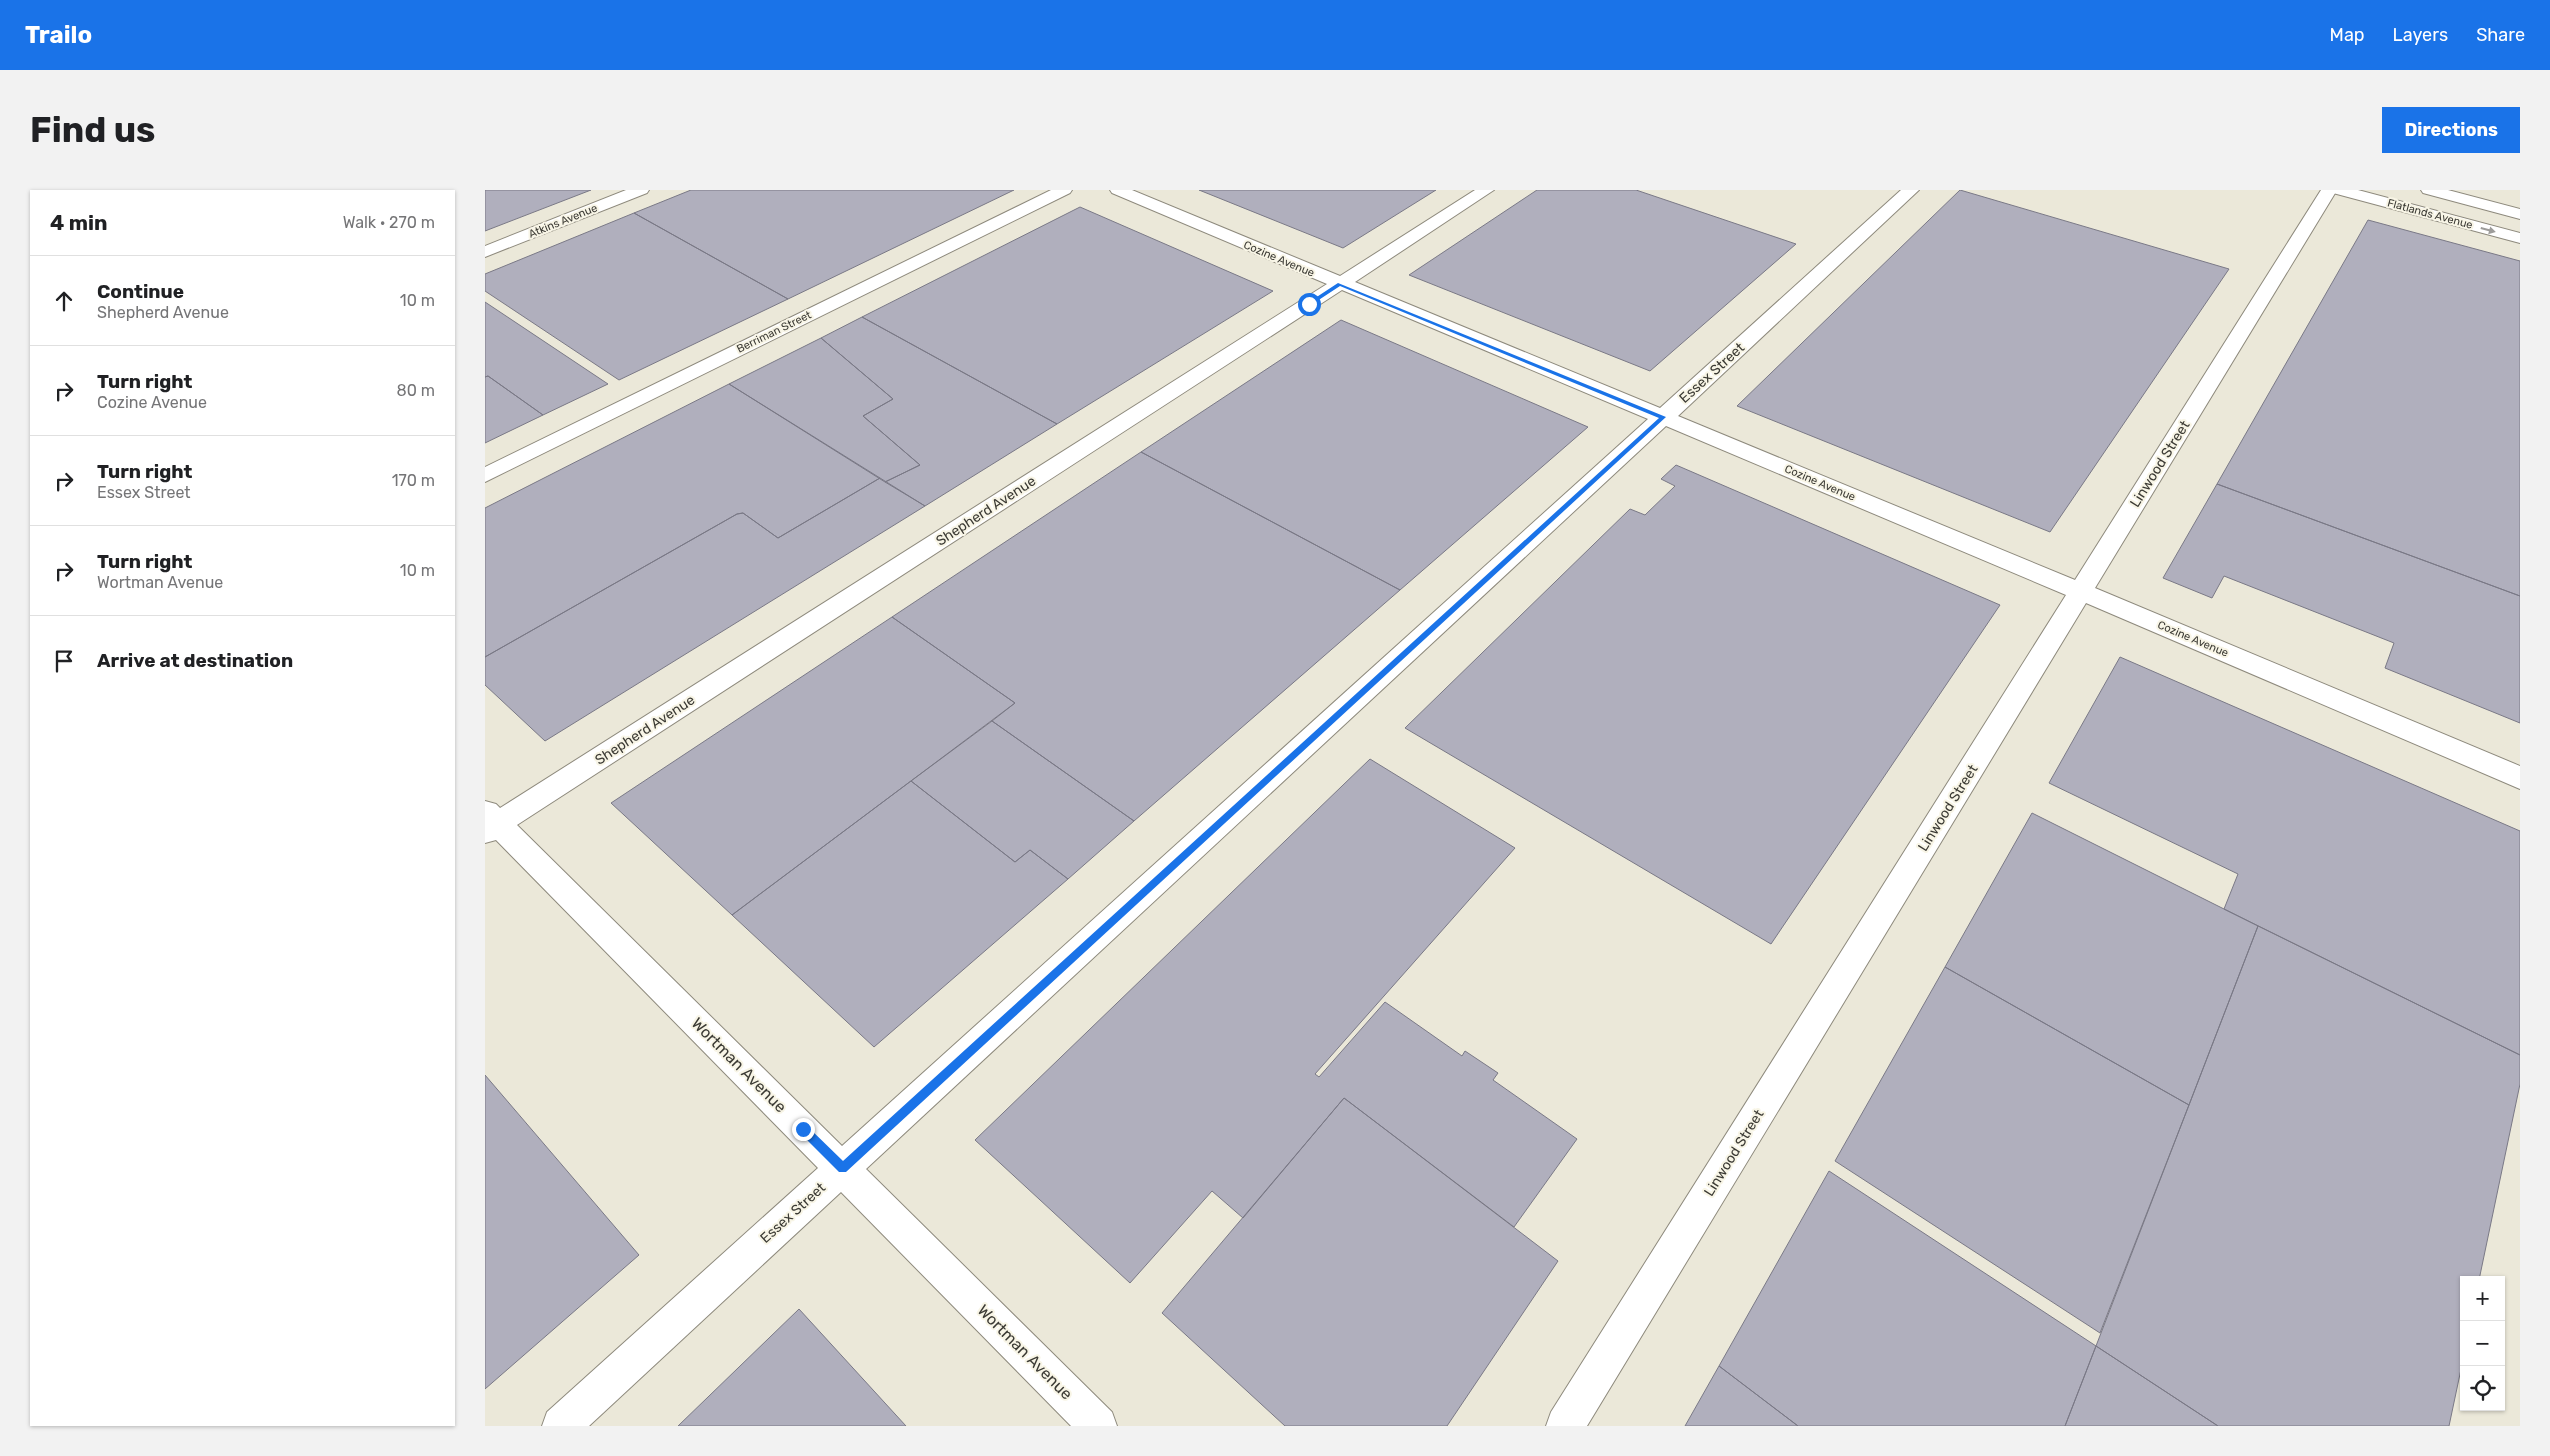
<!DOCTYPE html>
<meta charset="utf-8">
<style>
:root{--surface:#fff;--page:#f2f2f2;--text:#202124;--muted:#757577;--line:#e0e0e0;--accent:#1a73e8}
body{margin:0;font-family:Rubik,sans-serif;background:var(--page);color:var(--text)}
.controls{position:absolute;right:15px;bottom:15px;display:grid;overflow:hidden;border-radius:0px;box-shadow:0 1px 4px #0004}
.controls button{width:45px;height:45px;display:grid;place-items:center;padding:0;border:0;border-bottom:1px solid var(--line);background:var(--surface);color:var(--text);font:25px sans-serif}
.stop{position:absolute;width:15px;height:15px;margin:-11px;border:4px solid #1a73e8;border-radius:50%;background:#fff}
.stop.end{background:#1a73e8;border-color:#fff;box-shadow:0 1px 5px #0008}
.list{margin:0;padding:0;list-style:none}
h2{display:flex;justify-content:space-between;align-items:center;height:65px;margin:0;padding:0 20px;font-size:21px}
h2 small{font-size:16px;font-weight:400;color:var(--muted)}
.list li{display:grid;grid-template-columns:32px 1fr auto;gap:15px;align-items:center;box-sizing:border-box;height:90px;padding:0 20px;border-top:1px solid var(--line)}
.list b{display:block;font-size:19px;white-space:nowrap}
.list p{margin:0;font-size:16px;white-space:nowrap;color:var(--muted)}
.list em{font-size:16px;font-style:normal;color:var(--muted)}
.icon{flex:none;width:28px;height:28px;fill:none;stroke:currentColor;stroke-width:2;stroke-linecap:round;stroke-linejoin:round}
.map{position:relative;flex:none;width:2035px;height:1236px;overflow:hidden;border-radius:0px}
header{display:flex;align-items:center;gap:30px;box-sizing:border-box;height:70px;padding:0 25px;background:var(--accent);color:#fff}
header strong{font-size:24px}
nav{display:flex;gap:28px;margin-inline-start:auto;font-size:18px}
.intro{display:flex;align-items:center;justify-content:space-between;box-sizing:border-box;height:120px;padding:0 30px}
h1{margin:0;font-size:35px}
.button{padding:12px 22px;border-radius:0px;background:var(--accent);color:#fff;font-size:18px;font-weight:700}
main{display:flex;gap:30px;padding:0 30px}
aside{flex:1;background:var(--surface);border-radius:0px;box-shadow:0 1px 4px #0004}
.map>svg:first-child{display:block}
</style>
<header>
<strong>Trailo</strong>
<nav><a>Map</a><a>Layers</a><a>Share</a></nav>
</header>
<div class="intro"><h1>Find us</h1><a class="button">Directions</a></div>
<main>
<aside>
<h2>4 min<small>Walk · 270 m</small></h2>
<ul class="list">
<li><svg class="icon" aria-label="ahead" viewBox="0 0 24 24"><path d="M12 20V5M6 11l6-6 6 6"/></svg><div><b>Continue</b><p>Shepherd Avenue</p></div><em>10 m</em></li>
<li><svg class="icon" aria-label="right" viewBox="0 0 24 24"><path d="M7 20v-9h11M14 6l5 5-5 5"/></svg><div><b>Turn right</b><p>Cozine Avenue</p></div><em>80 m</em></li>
<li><svg class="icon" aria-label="right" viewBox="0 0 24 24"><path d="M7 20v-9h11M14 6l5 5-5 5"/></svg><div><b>Turn right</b><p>Essex Street</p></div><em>170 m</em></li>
<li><svg class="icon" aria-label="right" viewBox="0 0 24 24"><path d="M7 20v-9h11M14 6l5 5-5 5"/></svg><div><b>Turn right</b><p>Wortman Avenue</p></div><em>10 m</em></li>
<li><svg class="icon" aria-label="arrive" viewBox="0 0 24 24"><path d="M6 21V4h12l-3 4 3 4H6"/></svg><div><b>Arrive at destination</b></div></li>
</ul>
</aside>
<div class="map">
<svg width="2035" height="1236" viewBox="0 0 2035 1236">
<rect width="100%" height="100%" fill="#ebe8d9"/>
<!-- building -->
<path fill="#b0afbd" stroke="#7a7986" d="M 0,0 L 106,0 L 0,41 Z
M 206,0 L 529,0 L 303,109 L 149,23 Z
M 714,0 L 951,0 L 858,58 Z
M 1052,0 L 1151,0 L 1311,54 L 1165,181 L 924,85 Z
M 1475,0 L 1744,79 L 1565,342 L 1252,216 Z
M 595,17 L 788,101 L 572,234 L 377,127 Z
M 149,23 L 303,109 L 134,190 L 0,101 L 0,84 Z
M 1883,30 L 2035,71 L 2035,406 L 1732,294 Z
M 0,112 L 123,194 L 58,225 L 3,186 L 0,187 Z
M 377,127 L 572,234 L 440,316 L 400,292 L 435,275 L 378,226 L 408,209 L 336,148 Z
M 856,130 L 1103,237 L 915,400 L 656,262 Z
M 336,148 L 408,209 L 378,226 L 435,275 L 400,292 L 244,194 Z
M 3,186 L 58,225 L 0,253 L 0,187 Z
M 244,194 L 395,288 L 293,348 L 258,323 L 252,324 L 0,467 L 0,318 Z
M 656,262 L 915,400 L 649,631 L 507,531 L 530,513 L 407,427 Z
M 1191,275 L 1515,415 L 1286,754 L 920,538 L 1145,319 L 1160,325 L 1190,296 L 1176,289 Z
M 395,288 L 440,316 L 60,551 L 0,495 L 0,467 L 252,324 L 258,323 L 293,348 Z
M 1732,294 L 2035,406 L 2035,533 L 1900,478 L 1909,453 L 1739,386 L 1727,408 L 1678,388 Z
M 407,427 L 530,513 L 247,725 L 126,613 Z
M 1635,467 L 2035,641 L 2035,865 L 1739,719 L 1753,684 L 1564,593 Z
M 507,531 L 649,631 L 583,689 L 545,660 L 530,672 L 426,591 Z
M 885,569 L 1030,658 L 830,884 L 834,887 L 900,812 L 977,866 L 980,861 L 1013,883 L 1008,890 L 1092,949 L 1029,1037 L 859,908 L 758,1028 L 727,1001 L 645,1093 L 490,950 Z
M 426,591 L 530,672 L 545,660 L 583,689 L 389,857 L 247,725 Z
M 1547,623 L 1773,736 L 1704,915 L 1460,777 Z
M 1773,736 L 2035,865 L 2035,894 L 1994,1090 L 1979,1090 L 1979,1165 L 1964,1236 L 1733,1236 L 1611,1156 Z
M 1460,777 L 1704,915 L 1615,1143 L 1350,971 Z
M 0,885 L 154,1065 L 0,1199 Z
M 859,908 L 1073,1071 L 962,1236 L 800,1236 L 677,1123 Z
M 1344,981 L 1611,1156 L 1580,1236 L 1313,1236 L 1234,1176 Z
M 314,1119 L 421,1236 L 193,1236 Z
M 1611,1156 L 1733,1236 L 1580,1236 Z
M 1234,1176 L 1313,1236 L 1200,1236 Z"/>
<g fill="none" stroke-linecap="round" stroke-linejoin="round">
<defs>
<path id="street" d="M 141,0 L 164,0 L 162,3 L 0,67 L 0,56 Z
M 566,0 L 587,0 L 585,3 L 0,292 L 0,277 Z
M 625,0 L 647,0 L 855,86 L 990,0 L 1009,0 L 870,92 L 1175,218 L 1416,0 L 1434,0 L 1193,226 L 1590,390 L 1836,0 L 1852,0 L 1610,398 L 2035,576 L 2035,599 L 1601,413 L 1102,1236 L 1061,1236 L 1066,1222 L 1581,405 L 1181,236 L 381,979 L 627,1222 L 632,1236 L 586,1236 L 356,1002 L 104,1236 L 57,1236 L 62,1222 L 333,978 L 11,650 L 0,653 L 0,611 L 11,614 L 15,618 L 842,94 L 627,3 ZM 857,100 L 1163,229 L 357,956 L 32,635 Z"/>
<path id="secondary" d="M 1846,0 L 1873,0 L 2035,43 L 2035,53 L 1848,3 Z
M 1936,0 L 1963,0 L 2035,19 L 2035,29 L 1938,3 Z"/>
</defs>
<!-- street casing -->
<use href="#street" stroke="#8e8a7d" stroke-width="2"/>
<!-- secondary casing -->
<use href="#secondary" stroke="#8e8a7d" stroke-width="2"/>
<!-- street -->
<use href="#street" fill="#fff" fill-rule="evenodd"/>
<!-- secondary -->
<use href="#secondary" fill="#fff" fill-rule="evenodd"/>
</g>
<!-- one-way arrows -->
<defs><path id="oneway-solid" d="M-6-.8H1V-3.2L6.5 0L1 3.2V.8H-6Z" transform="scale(1.25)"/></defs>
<use fill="#9d9c9a" href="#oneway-solid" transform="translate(2003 40) rotate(15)"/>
<!-- route -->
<path fill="#1a73e8" d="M 853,93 L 1181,227 L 361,982 L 354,982 L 314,942 L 314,935 L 321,935 L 358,971 L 1174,228 L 855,96 L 826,115 L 821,114 Z"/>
<g text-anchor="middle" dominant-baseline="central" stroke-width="4" stroke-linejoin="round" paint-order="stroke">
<!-- far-street labels -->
<g font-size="11" fill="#3b3a34" stroke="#f8f5e6">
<text transform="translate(1945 24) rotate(15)">Flatlands Avenue</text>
<text transform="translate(78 31) rotate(-22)">Atkins Avenue</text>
<text transform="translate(794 69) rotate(23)">Cozine Avenue</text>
<text transform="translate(289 142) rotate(-26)">Berriman Street</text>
<text transform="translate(1335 293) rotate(23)">Cozine Avenue</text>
<text transform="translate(1708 449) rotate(23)">Cozine Avenue</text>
</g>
<!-- street labels -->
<g font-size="14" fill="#3b3a34" stroke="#f8f5e6">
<text transform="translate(1227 183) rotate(-42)">Essex Street</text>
<text transform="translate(1675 274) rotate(-58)">Linwood Street</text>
<text transform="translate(501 321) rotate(-33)">Shepherd Avenue</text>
<text transform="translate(160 540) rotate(-33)">Shepherd Avenue</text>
<text transform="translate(1463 618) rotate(-58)">Linwood Street</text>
<text transform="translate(1249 963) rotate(-58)">Linwood Street</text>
<text transform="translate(308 1023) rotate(-42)">Essex Street</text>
</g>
<!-- near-street labels -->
<g font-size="16" fill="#3b3a34" stroke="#f8f5e6">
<text transform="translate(254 875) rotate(45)">Wortman Avenue</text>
<text transform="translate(540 1162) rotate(45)">Wortman Avenue</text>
</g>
</g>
</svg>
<div class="controls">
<button>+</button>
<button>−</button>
<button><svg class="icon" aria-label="locate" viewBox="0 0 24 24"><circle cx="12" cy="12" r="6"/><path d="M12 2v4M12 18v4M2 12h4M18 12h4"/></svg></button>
</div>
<div class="stop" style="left:824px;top:114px"></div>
<div class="stop end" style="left:318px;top:939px"></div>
</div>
</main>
